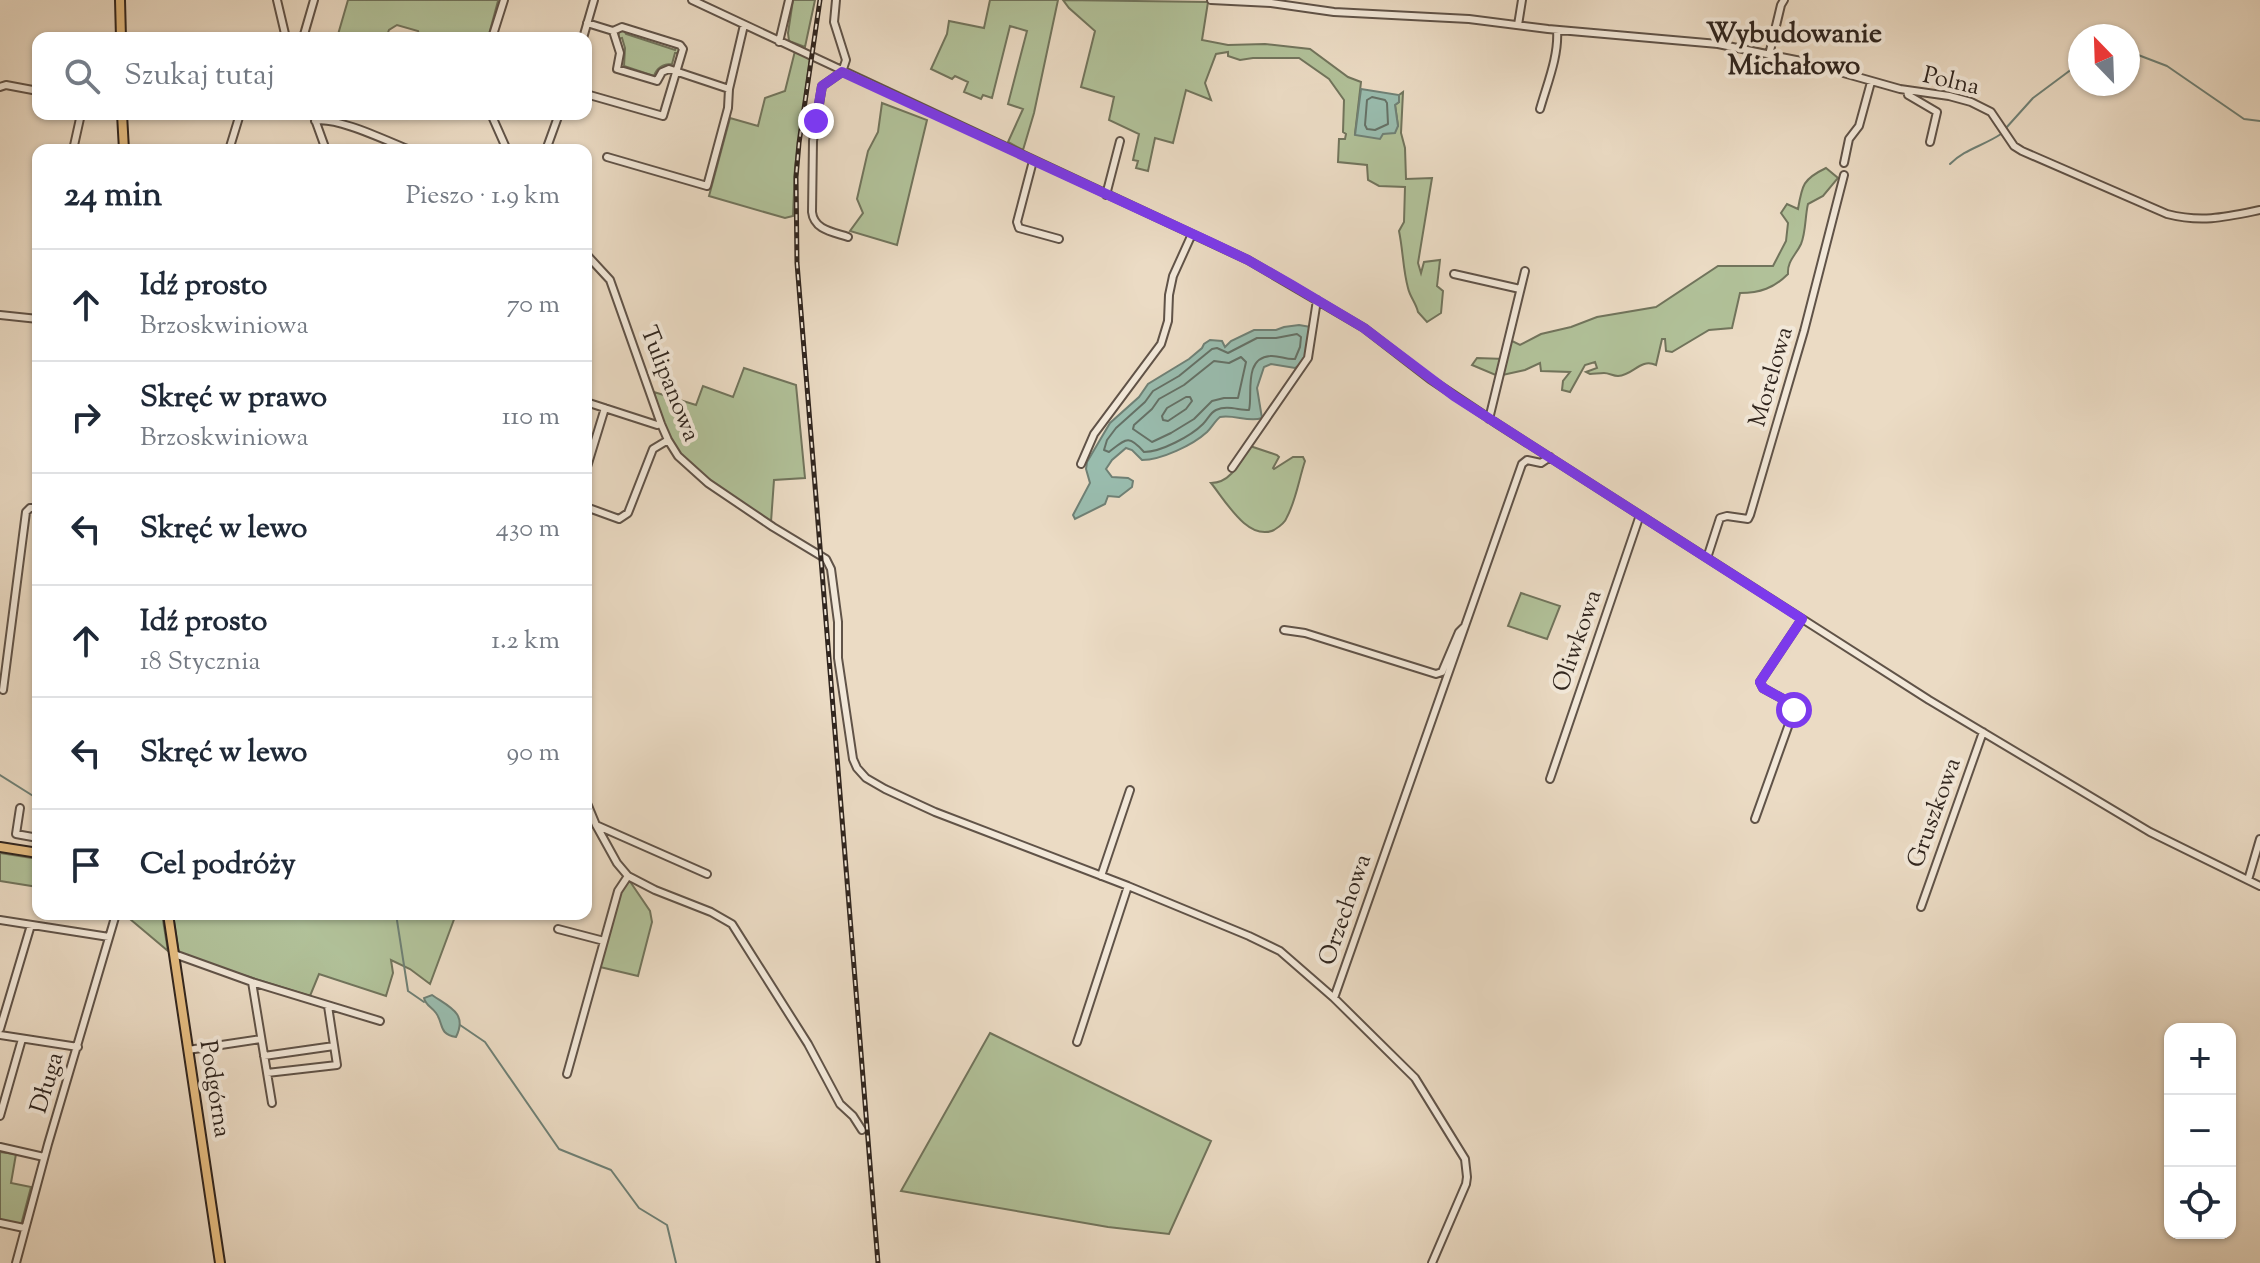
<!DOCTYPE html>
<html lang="pl">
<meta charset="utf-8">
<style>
:root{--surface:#fff;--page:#f2f2f3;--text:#1f2937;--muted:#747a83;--line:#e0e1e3}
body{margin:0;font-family:"Sorts Mill Goudy",serif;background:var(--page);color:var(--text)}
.controls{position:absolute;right:24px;bottom:24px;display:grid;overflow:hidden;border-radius:16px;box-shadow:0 2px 6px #0004}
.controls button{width:72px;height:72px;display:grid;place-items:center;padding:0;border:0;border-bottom:2px solid var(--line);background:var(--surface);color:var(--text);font:40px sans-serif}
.compass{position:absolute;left:2068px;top:24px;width:72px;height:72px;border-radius:50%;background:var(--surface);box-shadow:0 2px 6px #0004;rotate:337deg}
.stop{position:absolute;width:24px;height:24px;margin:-18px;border:6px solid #7c3aed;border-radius:50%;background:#fff}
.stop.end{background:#7c3aed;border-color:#fff;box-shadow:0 2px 8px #0008}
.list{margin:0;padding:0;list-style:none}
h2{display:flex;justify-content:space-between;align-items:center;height:104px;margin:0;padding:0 32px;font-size:34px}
h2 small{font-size:26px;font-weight:400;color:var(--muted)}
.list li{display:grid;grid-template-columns:52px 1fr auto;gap:24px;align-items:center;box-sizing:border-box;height:112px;padding:0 32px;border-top:2px solid var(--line)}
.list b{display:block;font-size:30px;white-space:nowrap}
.list p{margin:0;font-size:26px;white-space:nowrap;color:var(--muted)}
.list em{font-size:26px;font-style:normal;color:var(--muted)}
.icon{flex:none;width:44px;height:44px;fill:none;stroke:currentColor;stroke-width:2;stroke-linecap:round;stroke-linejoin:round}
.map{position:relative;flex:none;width:2260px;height:1263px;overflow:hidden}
.search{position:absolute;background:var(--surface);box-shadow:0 2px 6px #0004;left:32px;top:32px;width:560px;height:88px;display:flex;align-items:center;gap:20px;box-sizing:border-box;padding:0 28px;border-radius:16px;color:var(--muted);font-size:30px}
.panel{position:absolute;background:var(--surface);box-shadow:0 2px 6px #0004;left:32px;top:144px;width:560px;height:776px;border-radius:16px}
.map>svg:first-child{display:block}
</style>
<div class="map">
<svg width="2260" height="1263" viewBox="0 0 2260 1263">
<rect width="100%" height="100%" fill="#ebdbc4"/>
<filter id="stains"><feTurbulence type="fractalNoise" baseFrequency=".0025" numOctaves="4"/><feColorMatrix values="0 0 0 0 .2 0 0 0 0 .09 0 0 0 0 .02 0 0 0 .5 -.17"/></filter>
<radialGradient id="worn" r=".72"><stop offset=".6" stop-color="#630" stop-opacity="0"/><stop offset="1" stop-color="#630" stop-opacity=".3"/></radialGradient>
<!-- green -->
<path fill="#b1c199" stroke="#71745c" stroke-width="2" d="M 348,0 L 497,0 L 498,1 L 488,38 L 420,38 L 418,31 L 397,25 L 389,30 L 386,38 L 337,38 Z
M 793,0 L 815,0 L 805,47 L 789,41 L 788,33 Z
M 990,0 L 1058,0 L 1034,113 L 1023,150 L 1008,142 L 1023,109 L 1008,104 L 1027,31 L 1010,26 L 992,98 L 983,95 L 981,99 L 964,92 L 968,82 L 955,76 L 952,79 L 931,69 L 947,34 L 949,21 L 984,28 Z
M 1063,0 L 1208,2 L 1202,40 L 1228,45 L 1265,44 L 1310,49 L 1348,77 L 1361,82 L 1355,134 L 1383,134 L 1398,126 L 1395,105 L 1399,102 L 1399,95 L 1403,92 L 1401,133 L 1405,148 L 1406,179 L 1432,178 L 1418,263 L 1421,273 L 1424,262 L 1440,260 L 1437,286 L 1443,291 L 1441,313 L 1427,322 L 1418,312 C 1416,303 1410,297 1408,288 C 1403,270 1403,250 1399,231 L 1404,222 L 1405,187 L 1379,186 L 1368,180 L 1367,165 L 1338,162 L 1339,139 L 1345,139 L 1346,134 L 1343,132 L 1344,100 L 1329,79 L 1299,58 L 1253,58 L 1240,60 L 1228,56 L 1228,52 L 1216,54 L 1205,83 L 1211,100 L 1186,90 L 1173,143 L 1155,138 L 1148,171 L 1136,168 L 1138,161 L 1133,160 L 1139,134 L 1109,120 L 1114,97 L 1081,87 L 1095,31 L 1069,8 Z
M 624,30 L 626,34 L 675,50 L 676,46 L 680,49 L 679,53 L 675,53 L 672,64 C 663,64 657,67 654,76 L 624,66 L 625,48 L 622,38 L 618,39 L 619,32 Z
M 795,51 L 810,59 L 795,167 L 793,216 L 785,218 L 709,196 L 730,118 L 758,126 L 765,98 L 785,91 Z
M 882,103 L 927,120 L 897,245 L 850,231 L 863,213 L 857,199 L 868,151 L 878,132 Z
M 1826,168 L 1838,178 L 1823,196 L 1808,204 C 1805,216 1806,232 1801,244 C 1796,255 1787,261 1788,274 C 1774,288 1760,293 1740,293 L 1732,328 L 1709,330 L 1672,352 L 1666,351 L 1665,339 L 1662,339 L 1656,365 C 1640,358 1634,375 1618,376 C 1613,376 1609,373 1604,373 C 1599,373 1594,374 1590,374 L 1586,372 L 1597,368 L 1595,362 L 1585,365 L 1570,392 L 1562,390 L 1563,381 L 1570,372 L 1541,371 L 1540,363 L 1525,370 L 1498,376 L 1472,365 L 1477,358 L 1505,359 L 1510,340 L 1520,345 L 1541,334 L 1571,327 L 1597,317 L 1656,307 L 1718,266 L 1773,266 L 1786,241 L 1788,223 L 1781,213 L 1787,204 L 1798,209 C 1802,185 1803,179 1826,168 Z
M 744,368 L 796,385 L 805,478 L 774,480 L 771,522 C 736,499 692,476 669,440 C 661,427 658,407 654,392 L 696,405 L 703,386 L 733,397 Z
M 1250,446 L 1277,455 L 1279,457 L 1273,468 L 1274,469 L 1293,457 L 1303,457 L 1305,461 C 1299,479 1296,500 1287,517 C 1285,523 1279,527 1274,530 C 1248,542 1225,500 1211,483 C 1231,483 1240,462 1250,446 Z
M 1521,593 L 1560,606 L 1547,639 L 1508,626 Z
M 0,853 L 38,859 L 38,887 L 0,881 Z
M 629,880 L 650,911 L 652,922 L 638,976 L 600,967 L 621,889 L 626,881 Z
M 124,914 L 162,914 L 168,951 Z
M 215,914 L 456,914 L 430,984 L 410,969 L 391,960 L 393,973 L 386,996 L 319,974 L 310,996 L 179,955 L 173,915 L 214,916 Z
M 990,1033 L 1211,1141 L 1169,1234 L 1108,1227 L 901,1191 Z
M 0,1152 L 16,1154 L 11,1183 L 31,1187 L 21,1225 L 0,1221 Z"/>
<!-- water -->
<path fill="#99bcae" stroke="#6f8075" stroke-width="2" d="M 1361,89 L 1399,95 L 1399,102 L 1395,105 L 1398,126 L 1395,133 L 1383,134 L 1380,139 L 1355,135 Z
M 1299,325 L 1311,327 C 1308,342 1309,360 1295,368 L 1271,364 L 1264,367 L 1257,388 L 1262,418 C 1249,423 1234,414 1220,417 C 1215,421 1212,427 1207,432 C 1193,445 1161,460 1142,460 L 1132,450 L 1126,448 L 1112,460 L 1106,469 L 1112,477 L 1128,478 L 1133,481 L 1132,487 L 1119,497 L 1108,496 L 1105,504 L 1075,519 L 1073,515 L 1090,483 L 1086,469 L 1087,462 L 1110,423 L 1139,397 L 1148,384 L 1189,359 L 1202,348 L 1204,344 L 1210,340 L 1222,341 L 1225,347 L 1231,341 L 1254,330 L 1276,330 L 1284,327 Z
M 432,995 C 449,1007 468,1013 456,1037 C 438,1034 444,1024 436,1013 C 431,1006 426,1006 424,998 Z"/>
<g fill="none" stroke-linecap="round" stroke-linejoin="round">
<!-- shore -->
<path stroke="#657166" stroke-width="2" d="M 1372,97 L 1385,100 L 1387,103 L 1388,124 L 1375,130 L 1367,129 L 1365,125 L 1367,100 Z
M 1297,334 L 1301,337 L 1300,347 L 1295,359 C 1286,360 1279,355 1270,356 C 1243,358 1253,395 1249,410 C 1238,410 1227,405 1216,410 C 1210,413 1208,419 1203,424 C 1191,436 1161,452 1144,452 C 1128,434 1126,439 1109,452 L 1104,450 L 1107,440 L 1116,428 L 1145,402 L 1153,391 L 1179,376 L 1212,349 L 1217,348 L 1228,353 L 1257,338 L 1276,338 Z
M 1241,357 L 1246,362 L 1238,398 L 1224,398 L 1212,401 L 1194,419 L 1171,433 L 1152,442 L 1133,429 L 1134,425 L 1152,409 L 1159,399 L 1184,385 L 1214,361 L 1229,363 Z
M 1186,397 L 1190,397 L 1192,401 L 1186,409 L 1168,421 L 1163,420 L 1162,416 L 1167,408 Z"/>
<!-- stream -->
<path stroke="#6f8075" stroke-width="2" d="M 2128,53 L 2133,53 L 2167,66 L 2244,119 L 2260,121
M 2006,128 L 2033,98 L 2080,63
M 1950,164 C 1965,149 1983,146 2001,134
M 0,775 L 38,799
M 396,914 L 408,991 L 424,1002
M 460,1025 L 485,1042 L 559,1149 L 611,1170 L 639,1208 L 667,1225 L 676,1263"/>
<defs>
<path id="minor" d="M 277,0 L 286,38
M 692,0 L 1248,260 L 1364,328 L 1430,379 L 1496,423 L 1929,700 L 2150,832 L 2260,886
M 836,0 L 834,22 L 846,60 L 842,72 L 822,86 L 813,141 L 812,212 C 814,230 833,232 848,237
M 1211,0 L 1271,3 L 1334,12 L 1469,19 L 1548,29 L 1718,44 L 1801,61 L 1900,89 L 1949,96 L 1971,102 L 1991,112 L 2014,146 L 2022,151 L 2167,214 C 2202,223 2226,217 2260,210
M 1518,25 L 1522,0
M 613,31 L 620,53 L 617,69 L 657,81 L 662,72 L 669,69 L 729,89
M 303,38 L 314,0
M 492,38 L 504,0
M 583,38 L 594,0
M 779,42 L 789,0
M 1769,55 L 1781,5 L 1784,0
M 0,87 L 6,85 L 38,91
M 1907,90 L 1908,95 L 1937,112 L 1930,142
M 586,94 L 663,116 L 683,49 L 680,45 L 622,27 L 613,31 L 587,23
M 1540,109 C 1547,84 1559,56 1557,30
M 313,114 L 326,150
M 491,114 L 507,150
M 315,121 C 336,116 389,142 410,150
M 73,150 L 81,114
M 229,150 L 240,114
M 546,150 L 559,114
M 607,157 L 707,186 L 728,108 L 729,89 L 744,25
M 1033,161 L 1017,222 L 1019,228 L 1059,239
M 1844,163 L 1849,139 L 1859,126 L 1871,82
M 1106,195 L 1120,141
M 586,254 L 610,280 L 661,424 L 668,440 L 678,456 L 708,483 L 773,527 L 826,559 L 831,569 L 838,622 L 838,658 L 853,759 L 857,768 L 866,778 L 885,789 L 935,812 L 1128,886 L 1249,936 L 1280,951 L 1334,998 L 1522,464 L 1527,460 L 1541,463 L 1550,457
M 1454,274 L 1520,289
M 0,315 L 38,319
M 38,398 L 38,405
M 586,402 L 657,425 L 661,424
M 1489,419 L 1525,271
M 1081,464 L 1094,434 L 1161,344 L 1168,321 L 1169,295 L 1173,276 L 1192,234
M 1232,468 L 1308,358 L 1317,300
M 586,470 L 605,408
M 586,507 L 619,519 L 628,513 L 653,449 L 668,440
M 1707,558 L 1720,518 L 1727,516 L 1748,519 L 1750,515 L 1804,331 L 1844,175
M 1284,630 L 1305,633 L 1436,674 L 1442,672 L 1459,632 L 1463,628
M 3,690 L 26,512 L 30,508 L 38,508
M 1550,779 L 1640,515
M 586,801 L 596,825 L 617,863 L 628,876 L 655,890 L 711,912 L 732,924 L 808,1044 L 840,1104 L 853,1116 L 862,1130
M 20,808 L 16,834 L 38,838
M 1755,819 L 1794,710 L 1792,704 L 1763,688 L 1760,682 L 1802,619
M 596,825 L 707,874
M 1101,876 L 1130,790
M 2248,880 L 2260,839
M 1921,907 L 1983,732
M 0,920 L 109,937
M 558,929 L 604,941
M 174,956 L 177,955 L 252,982 L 380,1021
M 252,982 L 272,1103
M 1334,998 L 1415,1078 L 1465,1159 L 1467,1177 L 1466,1184 L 1432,1263
M 0,1029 L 31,925
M 0,1035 L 78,1047
M 1077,1042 L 1128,886
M 188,1050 L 261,1039
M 264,1056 L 334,1046
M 267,1073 L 337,1065 L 328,1006
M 567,1074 L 618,891 L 628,876
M 0,1116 L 22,1039
M 0,1147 L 44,1157
M 0,1223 L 24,1228
M 16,1263 L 48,1144 L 116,914"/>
<path id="major" d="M 120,0 L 121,38
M 122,114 L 124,150
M 0,847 L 38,853
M 168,914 L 220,1263"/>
</defs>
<!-- minor casing -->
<use href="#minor" stroke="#605348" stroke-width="10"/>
<!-- major casing -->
<use href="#major" stroke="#31261f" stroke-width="12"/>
<!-- minor -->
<use href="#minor" stroke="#f2e8d9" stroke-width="6"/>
<!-- major -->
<use href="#major" stroke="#e6be82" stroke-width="8"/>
<defs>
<path id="rail" d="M 820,0 L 799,143 L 796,177 L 797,263 L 878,1263"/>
</defs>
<!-- rail casing -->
<use href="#rail" stroke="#31261f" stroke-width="5"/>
<!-- rail -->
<use href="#rail" stroke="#f2e8d9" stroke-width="2" stroke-dasharray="6" stroke-linecap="butt"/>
</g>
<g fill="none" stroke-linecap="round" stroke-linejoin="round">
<!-- route -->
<path stroke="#7c3aed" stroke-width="10" d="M 816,121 L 822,86 L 842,72 L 1210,242 L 1248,260 L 1292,285 L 1364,328 L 1454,396 L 1802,619 L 1760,682 L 1763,688 L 1792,704 L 1794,710"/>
</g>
<g text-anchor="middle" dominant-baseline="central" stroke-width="8" stroke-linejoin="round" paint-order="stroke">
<!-- street labels -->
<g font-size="24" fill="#31261f" stroke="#f2e8d9">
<text transform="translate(1951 82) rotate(13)">Polna</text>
<text transform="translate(1772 377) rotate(-74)">Morelowa</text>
<text transform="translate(669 384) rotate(68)">Tulipanowa</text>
<text transform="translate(1578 641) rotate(-71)">Oliwkowa</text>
<text transform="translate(1935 813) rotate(-70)">Gruszkowa</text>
<text transform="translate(1346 910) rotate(-71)">Orzechowa</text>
<text transform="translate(48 1083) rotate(-73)">Długa</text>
<text transform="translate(214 1089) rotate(81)">Podgórna</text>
</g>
<!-- quarter labels -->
<g font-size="28" font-weight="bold" fill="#31261f" stroke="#f2e8d9">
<text x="1794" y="35">Wybudowanie<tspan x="1794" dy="32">Michałowo</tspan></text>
</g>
</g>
<rect width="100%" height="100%" filter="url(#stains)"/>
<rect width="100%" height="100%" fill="url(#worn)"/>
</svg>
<div class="controls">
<button>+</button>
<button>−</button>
<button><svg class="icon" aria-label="locate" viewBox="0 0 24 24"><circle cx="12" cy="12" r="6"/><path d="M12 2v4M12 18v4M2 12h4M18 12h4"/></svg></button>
</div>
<svg class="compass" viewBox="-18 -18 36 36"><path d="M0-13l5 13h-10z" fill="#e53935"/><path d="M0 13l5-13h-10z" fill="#747a83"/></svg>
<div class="stop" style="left:1794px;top:710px"></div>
<div class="stop end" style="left:816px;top:121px"></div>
<div class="search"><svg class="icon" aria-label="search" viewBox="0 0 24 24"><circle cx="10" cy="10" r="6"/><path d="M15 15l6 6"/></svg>Szukaj tutaj</div>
<section class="panel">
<h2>24 min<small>Pieszo · 1.9 km</small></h2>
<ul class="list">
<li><svg class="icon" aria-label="ahead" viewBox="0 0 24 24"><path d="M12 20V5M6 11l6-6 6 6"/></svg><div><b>Idź prosto</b><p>Brzoskwiniowa</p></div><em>70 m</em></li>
<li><svg class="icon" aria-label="right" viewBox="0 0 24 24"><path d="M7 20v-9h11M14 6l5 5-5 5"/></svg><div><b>Skręć w prawo</b><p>Brzoskwiniowa</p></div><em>110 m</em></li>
<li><svg class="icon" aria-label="left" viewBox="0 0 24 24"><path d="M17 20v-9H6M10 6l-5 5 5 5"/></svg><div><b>Skręć w lewo</b></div><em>430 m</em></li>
<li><svg class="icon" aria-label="ahead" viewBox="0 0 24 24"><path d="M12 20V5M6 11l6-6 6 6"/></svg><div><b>Idź prosto</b><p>18 Stycznia</p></div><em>1.2 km</em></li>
<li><svg class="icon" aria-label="left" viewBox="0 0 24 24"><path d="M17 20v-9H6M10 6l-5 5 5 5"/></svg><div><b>Skręć w lewo</b></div><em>90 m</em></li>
<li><svg class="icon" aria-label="arrive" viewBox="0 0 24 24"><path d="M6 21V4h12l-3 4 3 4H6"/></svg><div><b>Cel podróży</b></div></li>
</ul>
</section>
</div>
